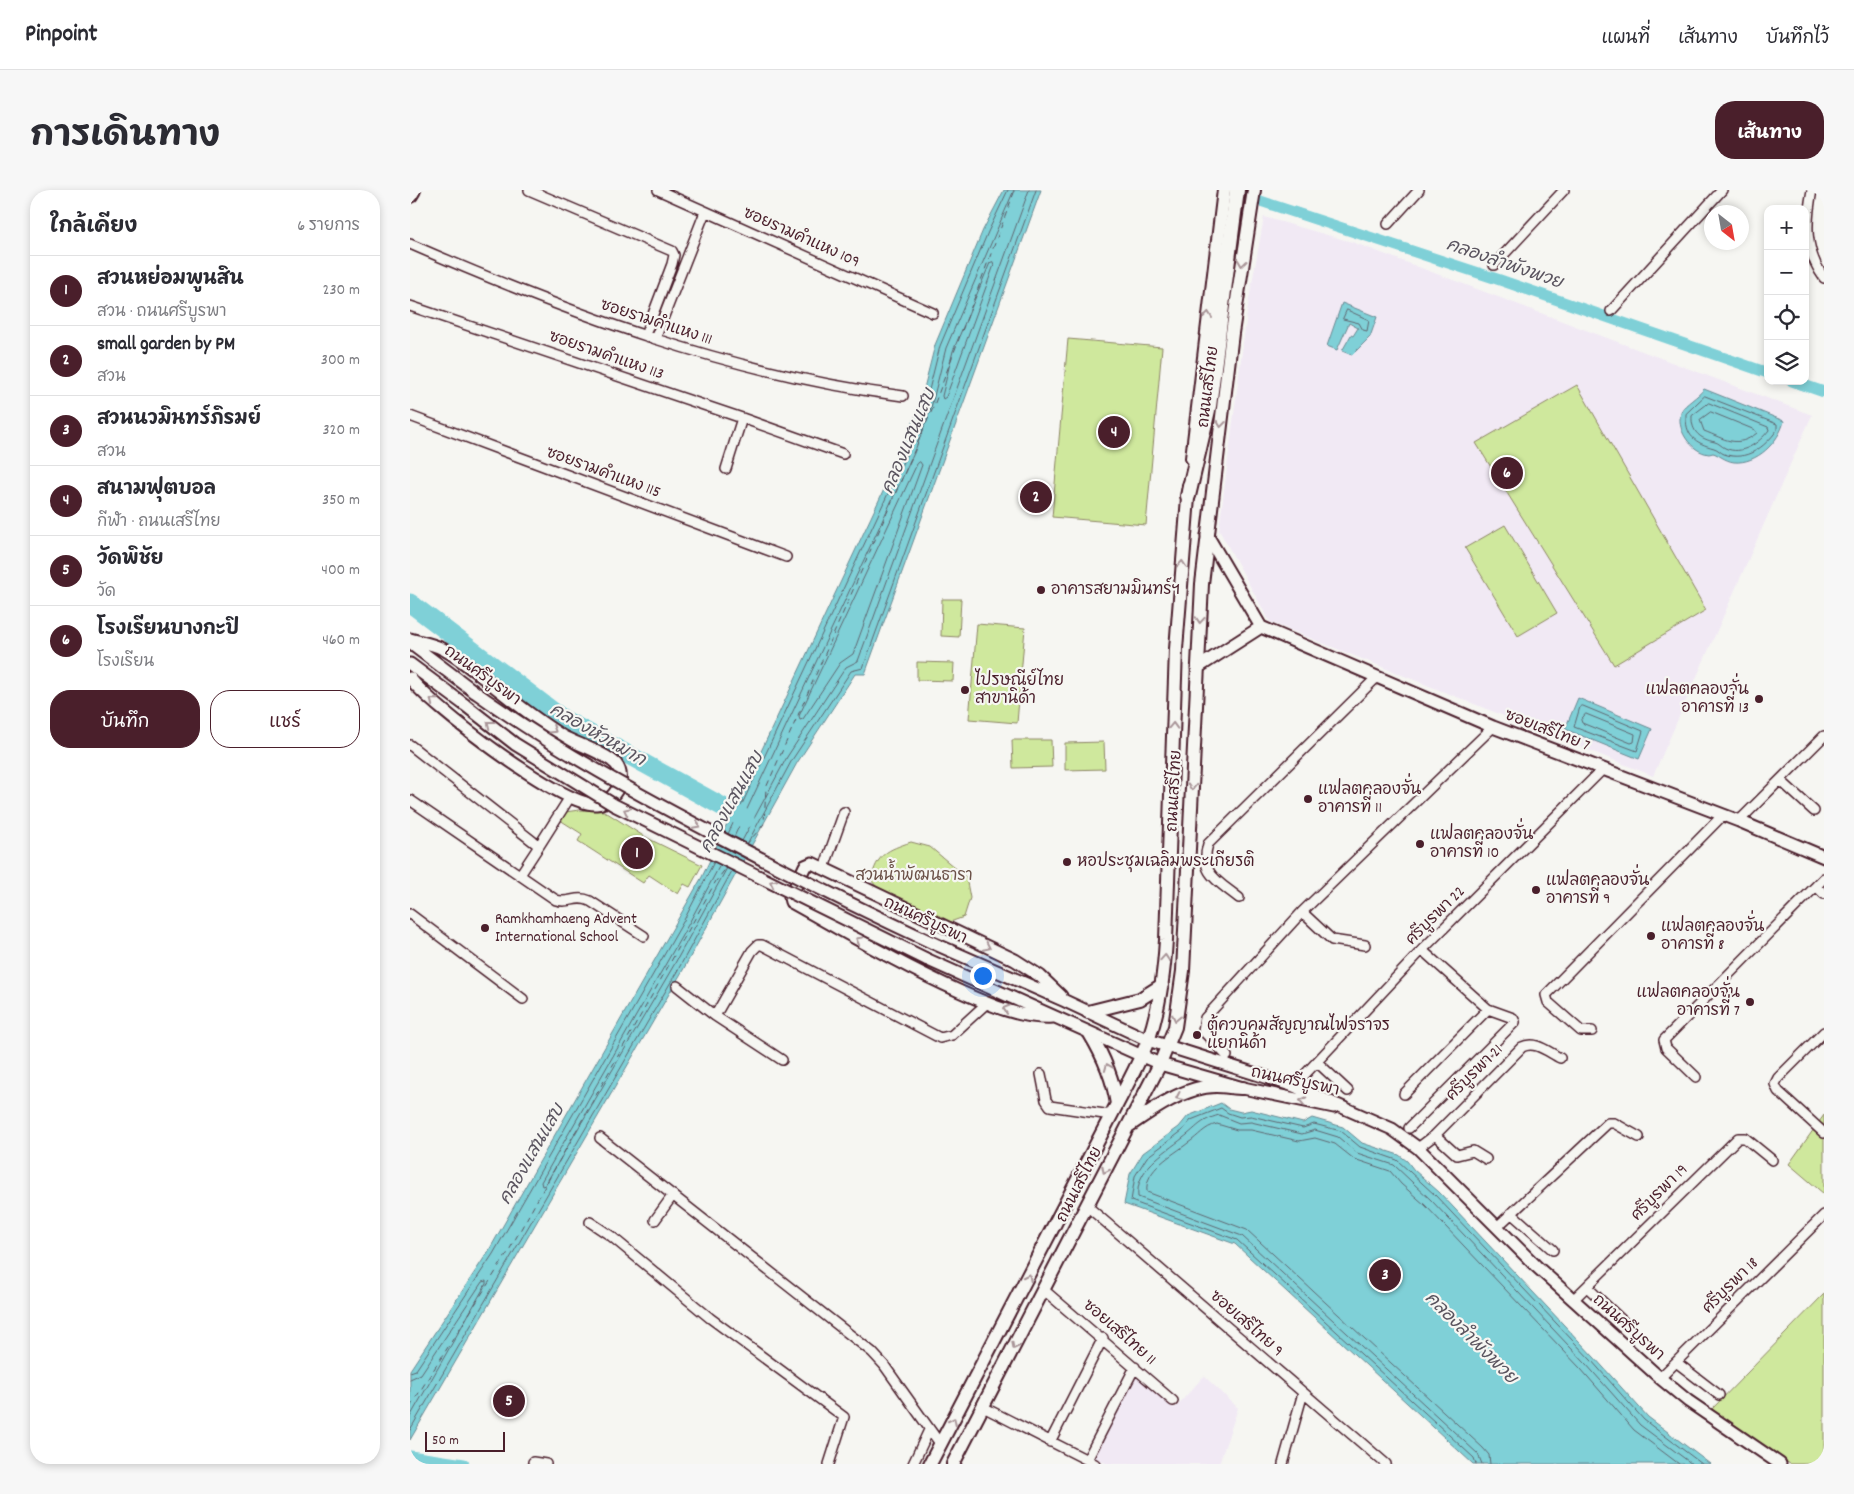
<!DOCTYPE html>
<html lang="th">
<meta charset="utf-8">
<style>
:root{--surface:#fff;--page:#f7f7f7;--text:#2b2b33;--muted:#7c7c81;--line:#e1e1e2;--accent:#4a1f2b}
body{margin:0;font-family:Dekko,"Playpen Sans Thai",sans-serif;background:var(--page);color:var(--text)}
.controls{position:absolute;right:15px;top:15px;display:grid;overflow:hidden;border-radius:10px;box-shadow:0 2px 8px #0003}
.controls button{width:45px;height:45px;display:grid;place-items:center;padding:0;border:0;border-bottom:1px solid var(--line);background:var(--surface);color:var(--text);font:25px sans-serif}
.compass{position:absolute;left:1294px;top:15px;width:45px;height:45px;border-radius:50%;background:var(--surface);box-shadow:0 2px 8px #0003;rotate:149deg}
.scale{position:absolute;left:15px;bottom:12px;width:80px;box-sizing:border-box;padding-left:5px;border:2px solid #4a1f2b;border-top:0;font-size:14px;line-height:18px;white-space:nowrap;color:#4a1f2b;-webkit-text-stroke:4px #f6f6f2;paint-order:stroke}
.you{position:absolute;left:572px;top:785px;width:18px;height:18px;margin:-12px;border:4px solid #fff;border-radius:50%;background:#1a73e8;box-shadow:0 0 0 8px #1a73e833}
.badge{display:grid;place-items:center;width:32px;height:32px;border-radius:50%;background:var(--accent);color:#fff;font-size:16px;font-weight:700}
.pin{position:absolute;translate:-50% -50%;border:2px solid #fff;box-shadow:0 1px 5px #0006}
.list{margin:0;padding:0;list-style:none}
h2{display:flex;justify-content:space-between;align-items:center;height:65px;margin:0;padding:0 20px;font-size:21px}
h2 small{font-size:16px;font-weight:400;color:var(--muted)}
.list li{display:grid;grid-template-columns:32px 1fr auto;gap:15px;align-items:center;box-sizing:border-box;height:70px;padding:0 20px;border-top:1px solid var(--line)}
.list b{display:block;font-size:19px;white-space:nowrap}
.list p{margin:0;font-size:16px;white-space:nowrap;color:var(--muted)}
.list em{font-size:16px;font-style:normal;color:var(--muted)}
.actions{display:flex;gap:10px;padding:15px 20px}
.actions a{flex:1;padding:11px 0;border:1px solid var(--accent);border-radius:20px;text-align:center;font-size:18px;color:var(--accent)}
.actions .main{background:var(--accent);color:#fff}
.icon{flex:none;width:28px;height:28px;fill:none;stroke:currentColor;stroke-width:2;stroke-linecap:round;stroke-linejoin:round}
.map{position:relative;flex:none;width:1414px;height:1274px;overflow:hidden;border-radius:20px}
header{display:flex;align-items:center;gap:30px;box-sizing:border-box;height:70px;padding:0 25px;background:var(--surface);border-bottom:1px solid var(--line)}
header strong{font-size:24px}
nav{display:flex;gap:28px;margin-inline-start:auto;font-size:18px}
.intro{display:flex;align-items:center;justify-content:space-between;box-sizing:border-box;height:120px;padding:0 30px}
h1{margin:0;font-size:35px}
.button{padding:12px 22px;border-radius:20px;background:var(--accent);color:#fff;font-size:18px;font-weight:700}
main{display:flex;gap:30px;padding:0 30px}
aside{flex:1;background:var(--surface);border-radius:20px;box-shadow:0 2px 8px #0003}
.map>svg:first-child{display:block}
</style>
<header>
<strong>Pinpoint</strong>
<nav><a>แผนที่</a><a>เส้นทาง</a><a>บันทึกไว้</a></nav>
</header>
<div class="intro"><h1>การเดินทาง</h1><a class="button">เส้นทาง</a></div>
<main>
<aside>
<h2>ใกล้เคียง<small>6 รายการ</small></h2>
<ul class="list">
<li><span class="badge">1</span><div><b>สวนหย่อมพูนสิน</b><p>สวน · ถนนศรีบูรพา</p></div><em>230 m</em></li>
<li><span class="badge">2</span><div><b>small garden by PM</b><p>สวน</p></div><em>300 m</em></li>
<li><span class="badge">3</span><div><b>สวนนวมินทร์ภิรมย์</b><p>สวน</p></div><em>320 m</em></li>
<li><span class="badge">4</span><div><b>สนามฟุตบอล</b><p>กีฬา · ถนนเสรีไทย</p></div><em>350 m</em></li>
<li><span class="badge">5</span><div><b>วัดพิชัย</b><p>วัด</p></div><em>400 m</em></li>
<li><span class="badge">6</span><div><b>โรงเรียนบางกะปิ</b><p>โรงเรียน</p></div><em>460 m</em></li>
</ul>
<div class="actions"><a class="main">บันทึก</a><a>แชร์</a></div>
</aside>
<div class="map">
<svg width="1414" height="1274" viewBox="0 0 1414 1274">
<rect width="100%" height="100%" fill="#f6f6f2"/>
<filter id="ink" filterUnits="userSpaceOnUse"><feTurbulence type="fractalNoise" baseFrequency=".02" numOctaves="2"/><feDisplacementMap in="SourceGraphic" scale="10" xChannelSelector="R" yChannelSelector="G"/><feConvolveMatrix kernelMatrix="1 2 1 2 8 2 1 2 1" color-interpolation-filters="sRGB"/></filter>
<g filter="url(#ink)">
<!-- built -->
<path fill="#f1e9f4" d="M 854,27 L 942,52 L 1402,225 L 1243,586 L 860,432 L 809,340 L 838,115 Z
M 726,1185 L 765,1218 L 794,1186 L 828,1218 L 809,1274 L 697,1274 L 683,1266 Z"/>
<!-- green -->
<path fill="#cfe89d" stroke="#8c8464" d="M 658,149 L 752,157 L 736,335 L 642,327 Z
M 1167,195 L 1296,420 L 1204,475 L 1066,253 Z
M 1095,335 L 1147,423 L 1108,446 L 1055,358 Z
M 532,409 L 551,409 L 549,447 L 531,446 Z
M 567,434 L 615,438 L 607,533 L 559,529 Z
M 507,472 L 544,473 L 543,491 L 507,490 Z
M 602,550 L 641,550 L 642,577 L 603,578 Z
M 694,552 L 695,579 L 655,580 L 655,553 Z
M 169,620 L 194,621 L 235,647 L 292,675 L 280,697 L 274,694 L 268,704 L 239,685 L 233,693 L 168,651 L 172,644 L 150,630 L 155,622 Z
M 501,652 L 520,657 L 556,687 L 560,708 L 554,727 L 540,732 L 526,731 L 471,702 L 461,690 C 467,664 477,660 501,652 Z
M 1414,925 L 1414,1004 L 1379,974 Z
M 1414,1104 L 1414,1274 L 1380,1274 L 1300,1221 Z"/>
<!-- water -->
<path fill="#7fd0d7" stroke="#6a8992" d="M 594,0 L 631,0 L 455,484 L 445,484 L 387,573 L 273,780 L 0,1250 L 0,1180 L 78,1062 L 292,687 L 493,259 L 510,214 L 525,155 L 573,40 Z
M 932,113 L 967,127 L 960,147 L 942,165 L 932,161 L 941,145 L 943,146 L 948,138 L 939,133 L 927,160 L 917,156 Z
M 1294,199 L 1374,231 C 1369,252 1347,274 1324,272 C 1315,271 1308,264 1303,263 C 1302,263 1300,264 1299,264 C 1281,262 1264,238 1272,220 C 1274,215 1289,206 1294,199 Z
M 1168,508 L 1242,539 L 1229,569 L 1155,539 Z
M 811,913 L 819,919 L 831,922 L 841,920 L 893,933 L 902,928 L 933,937 L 952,953 L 989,965 L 997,971 L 1004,980 L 1029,1002 L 1184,1167 L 1238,1227 L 1300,1274 L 1063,1274 L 825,1054 L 714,1014 L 720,984 L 733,963 L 769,937 L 778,926 Z"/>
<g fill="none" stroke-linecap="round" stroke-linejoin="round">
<!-- shore -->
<path stroke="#5f6670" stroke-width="1" d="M 583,72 L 584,75 L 536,207 L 533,209 L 532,206 L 543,161 L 580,73 Z
M 937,120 L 959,130 L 957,141 L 953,140 L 949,133 L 933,129 Z
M 1295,206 L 1367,234 L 1367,240 C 1355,257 1336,272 1314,264 C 1311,263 1308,259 1304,258 C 1285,253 1275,246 1276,224 Z
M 1299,213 L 1358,237 L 1359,240 C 1349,253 1332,266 1315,258 C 1311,256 1309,253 1305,252 C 1290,249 1281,242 1282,226 Z
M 1301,222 L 1345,240 L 1347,243 C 1327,259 1315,249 1294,241 L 1290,230 Z
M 510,272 L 512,275 L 443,464 L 430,473 L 393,529 L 390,530 L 389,526 L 507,274 Z
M 1173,516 L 1233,541 L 1227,561 L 1164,537 L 1170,517 Z
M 1176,524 L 1225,544 L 1224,552 L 1221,553 L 1172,533 L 1171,530 Z
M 318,644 L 498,261 L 515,216 L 530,156 L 578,42 L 598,0
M 324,647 L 504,263 L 521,218 L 536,158 L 604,0
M 332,651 L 377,567 L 436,477 L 448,471 L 619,0
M 337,654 L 382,570 L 441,481 L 453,478 L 626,0
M 310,675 L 278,735 L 131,992 L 132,996 L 135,995 L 264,775 L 317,678
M 0,1182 L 6,1180 L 83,1064 L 273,732 L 304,672
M 0,1189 L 11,1184 L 72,1092 L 76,1091 L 76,1094 L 0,1227
M 0,1240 L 269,778 L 322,681
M 1066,1274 L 1064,1268 L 827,1050 L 721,1011 L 725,986 L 737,967 L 772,941 L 781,930 L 811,918 L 818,923 L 830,927 L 841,926 L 893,938 L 904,934 L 931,941 L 950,957 L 987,970 L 1025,1005 L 1181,1170 L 1234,1230 L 1292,1274
M 1072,1274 L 1068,1264 L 832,1046 L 728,1007 C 725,979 754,963 773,948 C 788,937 789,931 809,925 L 829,933 L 841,932 L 892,944 L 905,940 L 928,947 L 947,963 L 984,975 L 1021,1010 L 1176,1174 L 1230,1235 L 1282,1274
M 1080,1274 L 1079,1265 L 1073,1258 L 837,1040 L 737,1002 C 734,979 763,965 778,953 C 789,946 794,937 807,934 L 827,940 L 841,940 L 889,951 L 905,948 L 925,954 L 944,969 L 980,981 L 991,994 L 1015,1015 L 1171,1179 L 1224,1240 L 1269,1274"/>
<!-- canal -->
<path stroke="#7fd0d7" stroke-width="11" d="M 820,1 L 1090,90 L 1358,183
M 1382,191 L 1414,202
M 0,1266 L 54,1274"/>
<!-- river -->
<path stroke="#7fd0d7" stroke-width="19" d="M 0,413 L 153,529 L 335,629"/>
<!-- ferry -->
<path stroke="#5a545f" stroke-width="1" stroke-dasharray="6 5" stroke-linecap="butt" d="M 336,655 L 354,634 L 356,598 L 523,218 L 605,0
M 0,1217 L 97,1064 L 306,691 L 317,677"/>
<defs>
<path id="minor" d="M 119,0 L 262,61 L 264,65 L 262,74 L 237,140
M 248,0 L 523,123
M 1402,0 C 1396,32 1394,60 1414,88
M 978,34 L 1009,0
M 0,54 C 158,123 321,184 493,206
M 1084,75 L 1154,0
M 0,116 L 332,228 L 316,279
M 1201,121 L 1312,0
M 245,149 L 295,22
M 0,226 L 376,367
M 332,228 L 433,264
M 0,555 L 129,656 L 110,685
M 1370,590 L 1404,621
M 0,610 L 146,710 C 159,714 166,705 180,711 L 234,746
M 1329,631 L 1414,546
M 129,656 L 160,607
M 414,678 L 434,622
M 1406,696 L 1414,704
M 829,708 C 808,691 789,684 798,654 L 966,488
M 892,722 L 922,750 L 955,755
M 0,724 L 113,809
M 267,796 L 305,826 L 372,870
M 305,826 L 342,761 L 348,755 L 352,755 L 530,848 L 542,845 L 577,813
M 1182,841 L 1171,841 L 1138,812 L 1136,805 L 1313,625
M 1414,842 L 1368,888 L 1365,894 L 1368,901 L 1414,943
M 817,866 L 793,841 L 795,828 L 892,722 L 1083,537
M 907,872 L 938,901
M 631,884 L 636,910 L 640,916 L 701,925
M 1286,887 L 1256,858 L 1254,850 L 1414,688
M 884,896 L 1012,760 L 1192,580
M 994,904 L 1078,819
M 999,938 L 1105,832 L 1103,828 L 1078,819 L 1012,760
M 1025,945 L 1047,965 L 1063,961 L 1076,969
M 190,948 L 462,1162 L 474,1175 L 531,1255
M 1008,958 L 1025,945 L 1112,857 C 1125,850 1138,862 1150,868
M 677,1016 L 976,1274
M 1101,1023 L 1143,1060
M 245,1030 L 263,1005
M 180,1032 L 201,1046 L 300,1128 L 434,1227 L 419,1274
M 1087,1037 L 1198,933 L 1204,933 L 1229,947
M 1177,1097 L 1215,1133
M 634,1100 L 763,1211
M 1163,1110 L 1328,948 L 1335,948 L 1362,970
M 1266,1172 L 1309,1205
M 1250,1188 L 1414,1025
M 573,1217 L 685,1274
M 640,1252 L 693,1148
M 677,1270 L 725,1177
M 123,1272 L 136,1274
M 503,1274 L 519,1240
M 873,1274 L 893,1203"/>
<path id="tertiary" d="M 797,345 L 851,437
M 0,449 C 11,452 23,454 33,459 C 46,466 58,476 70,485 C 97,506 123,528 152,546 C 167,554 195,563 206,574 C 210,579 211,586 210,592 C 207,603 198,613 186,614 C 153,617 20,516 0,488
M 0,453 L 65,502
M 0,474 L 55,515
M 787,478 L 851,437 L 1083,537 L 1329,631 L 1414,667
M 523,753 L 655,811 L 738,850 L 884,896 L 982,939 L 1008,958 L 1126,1076 L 1250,1188 L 1278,1211 L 1370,1274
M 516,769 L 750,874 L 833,898 L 924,917
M 643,827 C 611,829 578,814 549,801 C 491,775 437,743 381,712 L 380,708 L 395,676 L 402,673 L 605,770 L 630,786 L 651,806"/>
<path id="secondary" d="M 782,268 L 814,0
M 678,822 L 730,809 L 752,795
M 680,844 C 694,867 703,888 707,914
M 720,935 C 743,919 776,896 806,896 C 815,896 824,898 833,898
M 520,1274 L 707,914 C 718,893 730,871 739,848 C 750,816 754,783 756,750 L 766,459 L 779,295
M 543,1274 L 750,874 L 765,837 L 773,781 L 792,394 L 822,143 L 844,0"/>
<path id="primary" d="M 0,5 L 3,0
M 778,306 L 799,216 L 827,0"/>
</defs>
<!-- minor casing -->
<use href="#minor" stroke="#4a1f2b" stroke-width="12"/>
<!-- tertiary casing -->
<use href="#tertiary" stroke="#4a1f2b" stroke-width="15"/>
<!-- secondary casing -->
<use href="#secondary" stroke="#4a1f2b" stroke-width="16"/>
<!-- primary casing -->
<use href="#primary" stroke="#4a1f2b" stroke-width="18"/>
<!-- minor -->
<use href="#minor" stroke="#f6f6f2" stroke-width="9"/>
<!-- tertiary -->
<use href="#tertiary" stroke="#f6f6f2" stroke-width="11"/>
<!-- secondary -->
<use href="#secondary" stroke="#f6f6f2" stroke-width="12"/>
<!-- primary -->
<use href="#primary" stroke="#f6f6f2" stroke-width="14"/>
<defs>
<path id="tertiary-bridge" d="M 65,502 C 146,560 231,606 319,652 C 386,687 454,721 523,753
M 55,515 L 105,554 L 204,615 L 516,769"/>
</defs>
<!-- tertiary-bridge casing -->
<use href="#tertiary-bridge" stroke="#4a1f2b" stroke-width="15" stroke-linecap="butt"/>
<!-- tertiary-bridge -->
<use href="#tertiary-bridge" stroke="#f6f6f2" stroke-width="11"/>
</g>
<!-- one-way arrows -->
<defs><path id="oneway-chevron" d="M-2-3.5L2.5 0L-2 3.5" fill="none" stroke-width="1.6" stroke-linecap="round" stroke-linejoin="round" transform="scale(1.25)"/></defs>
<g stroke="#a99598">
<use href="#oneway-chevron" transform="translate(832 73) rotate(98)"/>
<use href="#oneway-chevron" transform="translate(798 125) rotate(-83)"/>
<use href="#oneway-chevron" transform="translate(811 234) rotate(97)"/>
<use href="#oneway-chevron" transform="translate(772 374) rotate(-86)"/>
<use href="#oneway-chevron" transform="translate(790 430) rotate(94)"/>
<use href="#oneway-chevron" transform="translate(23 511) rotate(-141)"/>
<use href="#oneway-chevron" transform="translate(80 534) rotate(-142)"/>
<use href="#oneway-chevron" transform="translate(763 536) rotate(-88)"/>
<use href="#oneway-chevron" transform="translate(143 540) rotate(32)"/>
<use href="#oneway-chevron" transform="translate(782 597) rotate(93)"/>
<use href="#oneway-chevron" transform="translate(217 621) rotate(-154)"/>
<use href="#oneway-chevron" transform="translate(287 635) rotate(27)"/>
<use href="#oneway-chevron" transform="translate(363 693) rotate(-154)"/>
<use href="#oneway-chevron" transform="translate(449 750) rotate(-151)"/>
<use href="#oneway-chevron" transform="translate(577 757) rotate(26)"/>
<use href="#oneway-chevron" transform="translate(755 768) rotate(-86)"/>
<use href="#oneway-chevron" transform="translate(596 819) rotate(-163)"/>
<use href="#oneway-chevron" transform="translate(766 828) rotate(102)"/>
<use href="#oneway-chevron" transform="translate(698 877) rotate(-112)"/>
<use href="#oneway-chevron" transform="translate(769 907) rotate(156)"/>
<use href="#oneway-chevron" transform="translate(893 911) rotate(-168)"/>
<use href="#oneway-chevron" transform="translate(695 980) rotate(117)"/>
<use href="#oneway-chevron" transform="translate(618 1087) rotate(-63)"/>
<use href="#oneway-chevron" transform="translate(605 1156) rotate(117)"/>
<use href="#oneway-chevron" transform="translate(543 1231) rotate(-63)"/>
</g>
</g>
<!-- markers -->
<g fill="#4a1f2b" stroke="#f6f6f2" stroke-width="2">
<circle cx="631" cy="400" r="5"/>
<circle cx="555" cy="500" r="5"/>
<circle cx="1349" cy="509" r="5"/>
<circle cx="898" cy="609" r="5"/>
<circle cx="1010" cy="654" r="5"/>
<circle cx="657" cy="672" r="5"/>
<circle cx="1126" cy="700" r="5"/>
<circle cx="75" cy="738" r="5"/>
<circle cx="1241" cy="746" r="5"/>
<circle cx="1340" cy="812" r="5"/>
<circle cx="787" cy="845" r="5"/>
</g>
<g text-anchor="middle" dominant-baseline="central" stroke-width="4.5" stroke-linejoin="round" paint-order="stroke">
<!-- street labels -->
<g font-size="16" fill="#4a1f2b" stroke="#f6f6f2">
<text transform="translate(391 48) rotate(24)">ซอยรามคำแหง 109</text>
<text transform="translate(246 133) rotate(18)">ซอยรามคำแหง 111</text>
<text transform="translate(196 166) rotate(19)">ซอยรามคำแหง 113</text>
<text transform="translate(799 197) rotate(-83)">ถนนเสรีไทย</text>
<text transform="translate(193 283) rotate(20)">ซอยรามคำแหง 115</text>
<text transform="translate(72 486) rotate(36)">ถนนศรีบูรพา</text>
<text transform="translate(1137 541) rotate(21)">ซอยเสรีไทย 7</text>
<text transform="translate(765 601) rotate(-87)">ถนนเสรีไทย</text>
<text transform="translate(1026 726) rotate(-45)">ศรีบูรพา 22</text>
<text transform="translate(515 731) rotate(25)">ถนนศรีบูรพา</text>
<text transform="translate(1065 883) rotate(-45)">ศรีบูรพา 21</text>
<text transform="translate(885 892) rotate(12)">ถนนศรีบูรพา</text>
<text transform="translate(670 995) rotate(-63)">ถนนเสรีไทย</text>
<text transform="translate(1250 1003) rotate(-45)">ศรีบูรพา 19</text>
<text transform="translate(1321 1096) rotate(-45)">ศรีบูรพา 18</text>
<text transform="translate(836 1134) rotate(41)">ซอยเสรีไทย 9</text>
<text transform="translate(1218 1138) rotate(42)">ถนนศรีบูรพา</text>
<text transform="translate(709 1143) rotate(41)">ซอยเสรีไทย 11</text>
</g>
<!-- poi labels -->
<g font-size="16" fill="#4a1f2b" stroke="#f6f6f2" text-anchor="start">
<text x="641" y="400">อาคารสยามมินทร์ฯ</text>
<text x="565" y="491">ไปรษณีย์ไทย<tspan x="565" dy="18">สาขานิด้า</tspan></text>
<text x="1339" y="500" text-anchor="end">แฟลตคลองจั่น<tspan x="1339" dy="18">อาคารที่ 13</tspan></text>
<text x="908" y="600">แฟลตคลองจั่น<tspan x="908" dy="18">อาคารที่ 11</tspan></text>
<text x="1020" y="645">แฟลตคลองจั่น<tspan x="1020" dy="18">อาคารที่ 10</tspan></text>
<text x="667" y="672">หอประชุมเฉลิมพระเกียรติ</text>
<text x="1136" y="691">แฟลตคลองจั่น<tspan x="1136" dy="18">อาคารที่ 9</tspan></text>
<text x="85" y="729">Ramkhamhaeng Advent<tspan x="85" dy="18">International School</tspan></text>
<text x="1251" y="737">แฟลตคลองจั่น<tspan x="1251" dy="18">อาคารที่ 8</tspan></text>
<text x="1330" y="803" text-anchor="end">แฟลตคลองจั่น<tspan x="1330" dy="18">อาคารที่ 7</tspan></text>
<text x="797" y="836">ตู้ควบคุมสัญญาณไฟจราจร<tspan x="797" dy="18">แยกนิด้า</tspan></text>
</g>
<!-- park labels -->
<g font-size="16" fill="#6b5148" stroke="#f6f6f2">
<text x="504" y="686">สวนน้ำพัฒนธารา</text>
</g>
<!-- water labels -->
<g font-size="18" font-style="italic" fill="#5a545f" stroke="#f6f6f2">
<text transform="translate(1094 75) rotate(19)">คลองลำพังพวย</text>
<text transform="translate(500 252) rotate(-67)">คลองแสนแสบ</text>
<text transform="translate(187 546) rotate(30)">คลองหัวหมาก</text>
<text transform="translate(323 613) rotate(-61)">คลองแสนแสบ</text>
<text transform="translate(123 965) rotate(-60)">คลองแสนแสบ</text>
<text transform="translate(1060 1149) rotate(45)">คลองลำพังพวย</text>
</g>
</g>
</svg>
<div class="controls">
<button>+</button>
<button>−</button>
<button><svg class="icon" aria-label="locate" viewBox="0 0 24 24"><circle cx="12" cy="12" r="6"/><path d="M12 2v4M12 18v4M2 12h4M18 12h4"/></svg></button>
<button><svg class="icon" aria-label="layers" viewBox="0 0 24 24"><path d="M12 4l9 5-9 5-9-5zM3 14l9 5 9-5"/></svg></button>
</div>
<svg class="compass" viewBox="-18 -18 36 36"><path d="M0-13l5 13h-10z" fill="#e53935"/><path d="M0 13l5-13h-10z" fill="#7c7c81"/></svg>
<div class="scale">50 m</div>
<div class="you"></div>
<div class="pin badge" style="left:227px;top:663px">1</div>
<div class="pin badge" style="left:626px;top:307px">2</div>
<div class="pin badge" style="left:975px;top:1085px">3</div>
<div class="pin badge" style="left:704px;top:242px">4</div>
<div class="pin badge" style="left:99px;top:1211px">5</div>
<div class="pin badge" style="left:1097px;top:283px">6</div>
</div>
</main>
